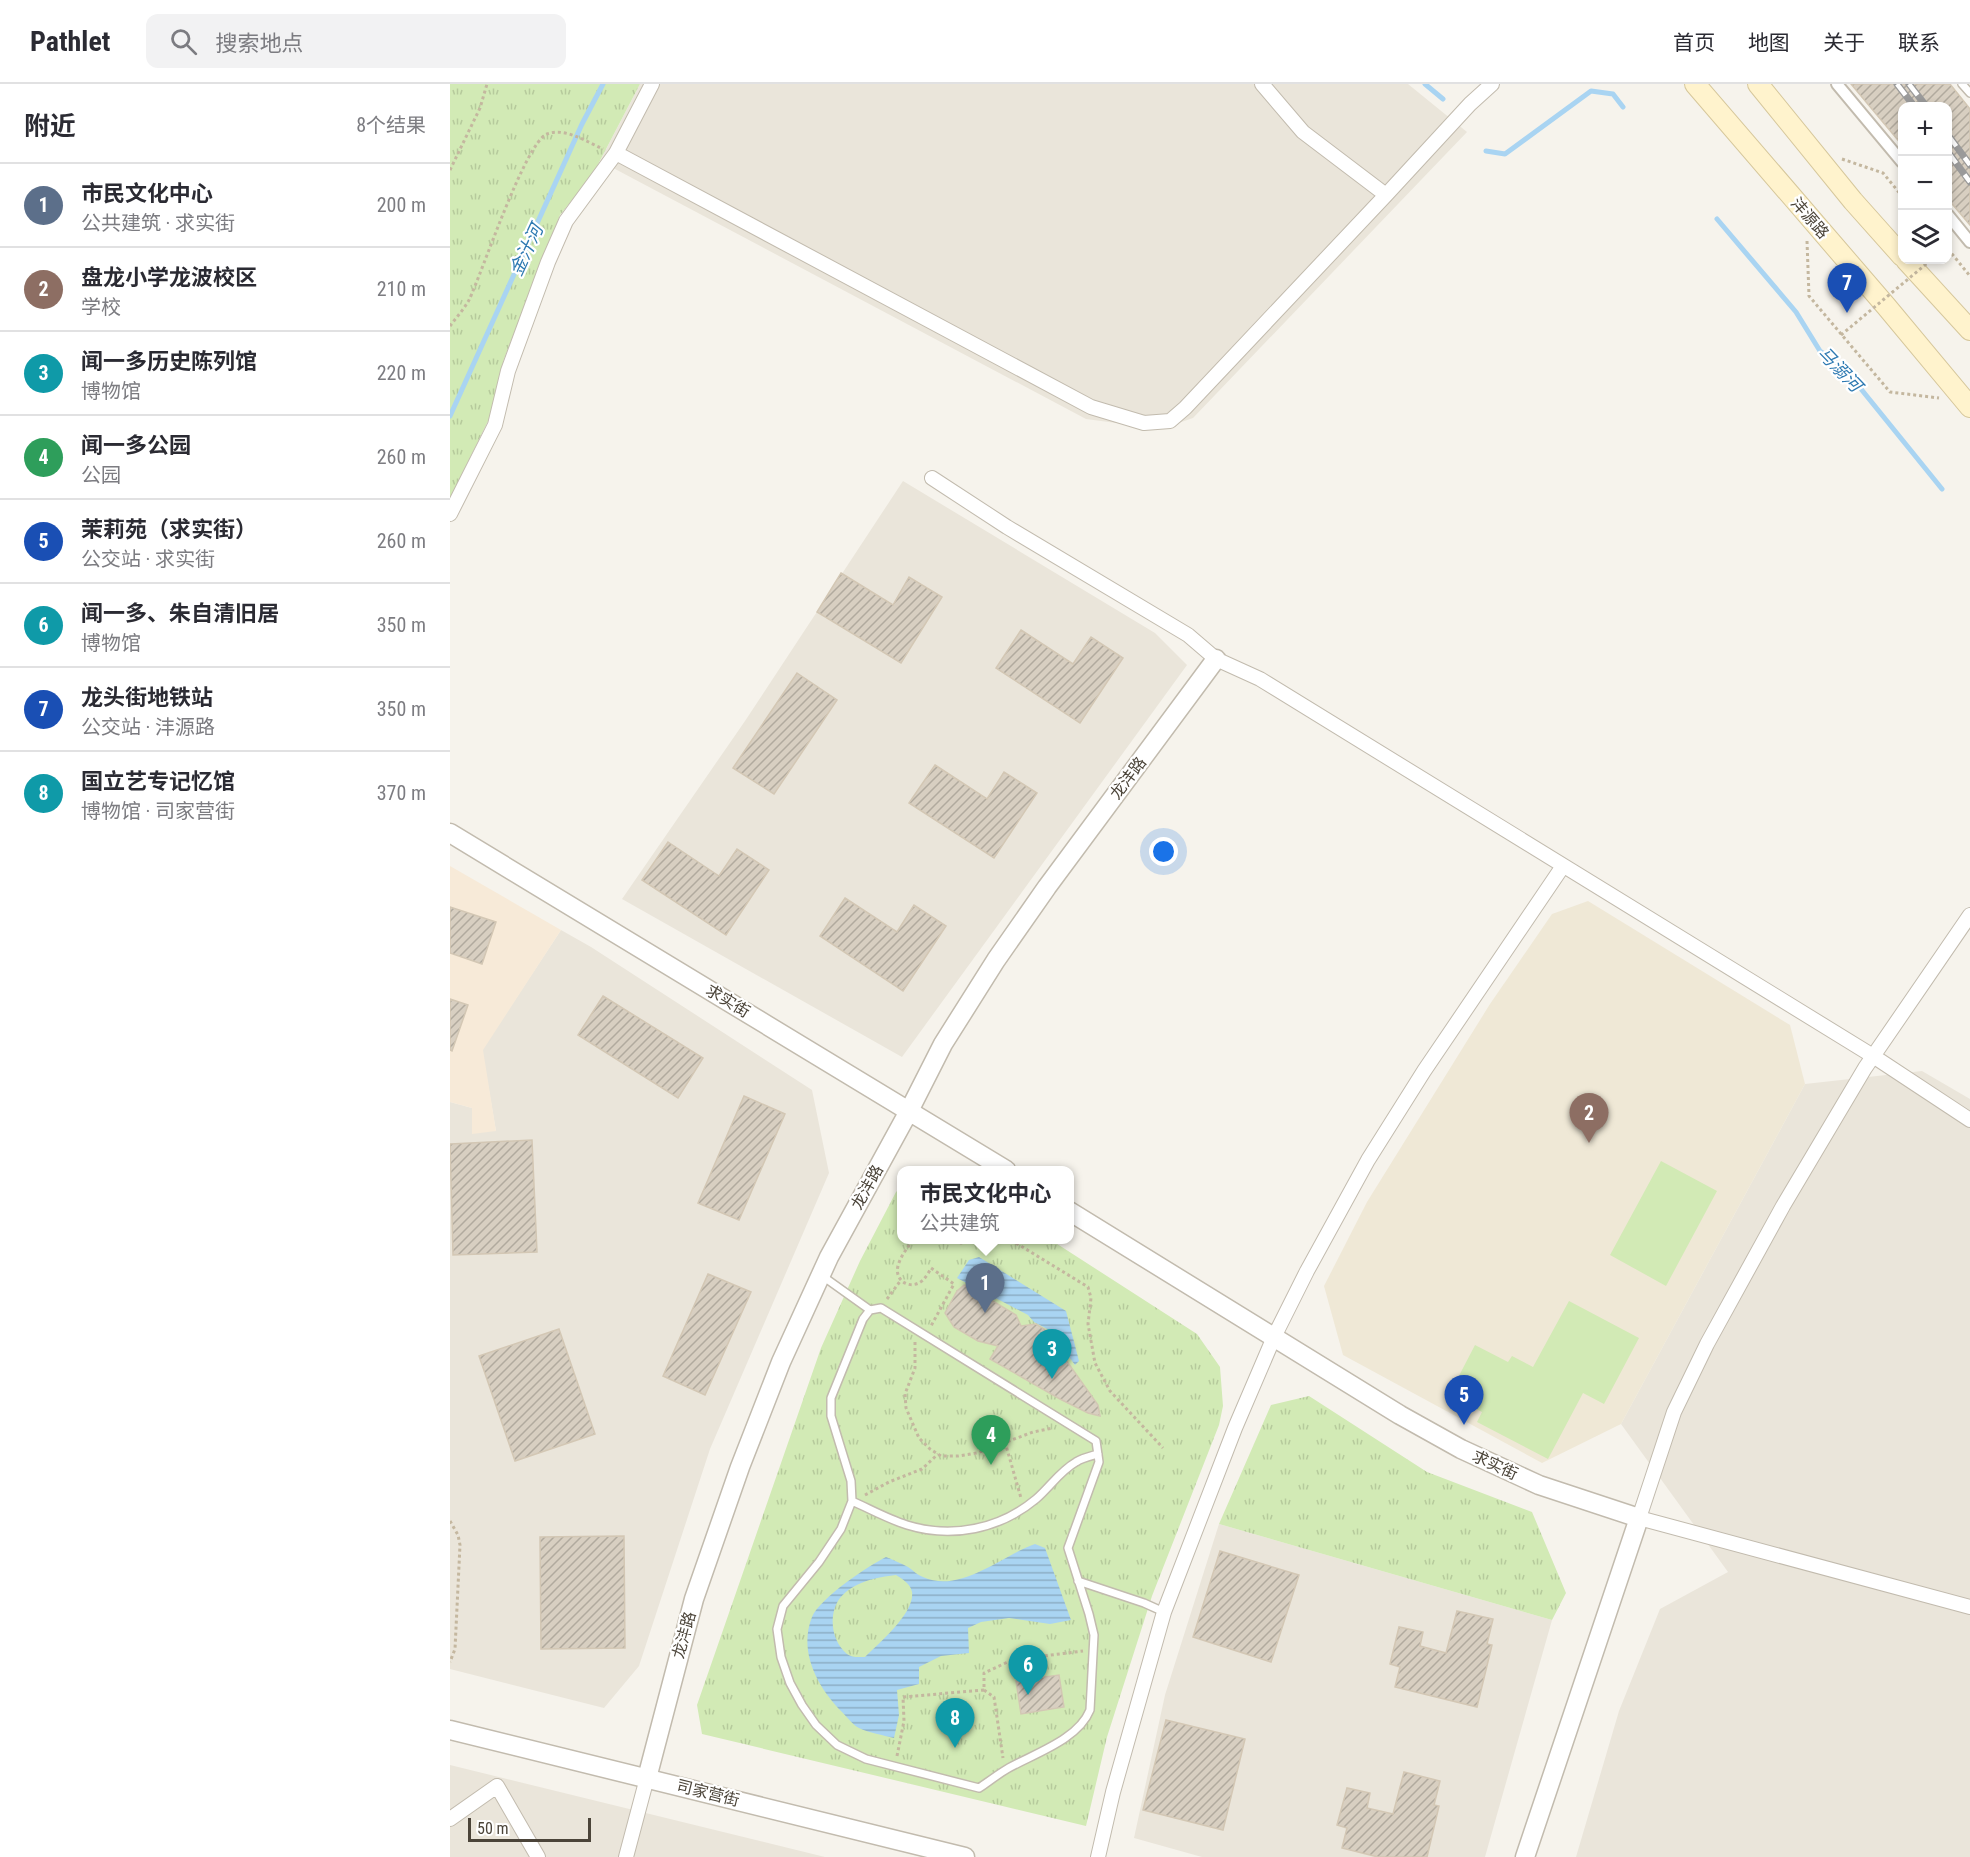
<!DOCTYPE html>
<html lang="zh">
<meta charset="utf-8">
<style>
:root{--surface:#fff;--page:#f2f2f3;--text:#2b2b33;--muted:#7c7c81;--line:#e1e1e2;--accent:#fc3f1d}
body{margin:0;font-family:"Roboto Condensed","Noto Sans SC",sans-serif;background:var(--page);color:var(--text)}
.controls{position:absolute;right:18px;top:18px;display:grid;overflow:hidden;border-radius:12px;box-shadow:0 3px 9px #0003}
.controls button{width:54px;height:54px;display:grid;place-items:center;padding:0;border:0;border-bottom:2px solid var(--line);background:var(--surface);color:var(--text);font:30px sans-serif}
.scale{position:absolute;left:18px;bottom:15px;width:123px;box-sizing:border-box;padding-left:6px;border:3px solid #4b4439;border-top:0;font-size:16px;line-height:21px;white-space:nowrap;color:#4b4439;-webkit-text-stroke:4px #fff;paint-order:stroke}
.you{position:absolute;left:714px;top:768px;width:21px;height:21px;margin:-15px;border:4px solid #fff;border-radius:50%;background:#1a73e8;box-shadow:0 0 0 9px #1a73e833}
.badge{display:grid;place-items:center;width:39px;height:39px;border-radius:50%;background:var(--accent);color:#fff;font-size:20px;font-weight:700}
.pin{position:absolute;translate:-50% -50px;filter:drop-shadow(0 2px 3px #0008)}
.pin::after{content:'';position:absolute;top:32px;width:21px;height:18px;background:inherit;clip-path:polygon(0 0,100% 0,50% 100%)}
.popup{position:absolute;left:447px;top:1082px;width:177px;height:78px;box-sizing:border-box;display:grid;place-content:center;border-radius:12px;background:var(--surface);filter:drop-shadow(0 2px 4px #0005);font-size:20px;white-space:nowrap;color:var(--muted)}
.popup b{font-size:22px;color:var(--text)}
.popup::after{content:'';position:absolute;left:50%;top:100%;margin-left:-12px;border:12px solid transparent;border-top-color:var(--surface)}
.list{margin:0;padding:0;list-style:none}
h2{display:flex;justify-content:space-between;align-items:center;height:78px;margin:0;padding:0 24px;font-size:26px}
h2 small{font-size:20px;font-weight:400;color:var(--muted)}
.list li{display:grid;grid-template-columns:39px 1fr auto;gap:18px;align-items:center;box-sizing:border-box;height:84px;padding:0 24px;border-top:2px solid var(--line)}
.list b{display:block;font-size:22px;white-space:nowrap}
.list p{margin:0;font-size:20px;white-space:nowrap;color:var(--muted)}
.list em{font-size:20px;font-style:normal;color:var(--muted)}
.icon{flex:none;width:33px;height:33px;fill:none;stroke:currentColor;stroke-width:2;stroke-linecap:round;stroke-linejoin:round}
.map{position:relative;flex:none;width:1520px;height:1773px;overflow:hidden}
header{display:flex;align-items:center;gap:36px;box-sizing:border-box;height:84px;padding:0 30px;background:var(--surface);border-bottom:2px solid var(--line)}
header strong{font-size:28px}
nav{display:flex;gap:33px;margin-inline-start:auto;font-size:21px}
.search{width:420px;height:54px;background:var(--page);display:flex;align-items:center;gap:15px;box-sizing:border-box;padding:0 21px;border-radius:12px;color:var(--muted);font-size:22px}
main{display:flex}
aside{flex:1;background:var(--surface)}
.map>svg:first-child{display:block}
</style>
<header>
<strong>Pathlet</strong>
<div class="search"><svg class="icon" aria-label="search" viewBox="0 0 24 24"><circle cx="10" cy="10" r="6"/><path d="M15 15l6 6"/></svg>搜索地点</div>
<nav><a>首页</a><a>地图</a><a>关于</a><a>联系</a></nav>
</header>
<main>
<aside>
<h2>附近<small>8个结果</small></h2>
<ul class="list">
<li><span class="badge" style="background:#5c6f8a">1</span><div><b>市民文化中心</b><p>公共建筑 · 求实街</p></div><em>200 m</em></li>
<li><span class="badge" style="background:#8d6e63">2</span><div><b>盘龙小学龙波校区</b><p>学校</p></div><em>210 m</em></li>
<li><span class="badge" style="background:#0f9aa8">3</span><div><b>闻一多历史陈列馆</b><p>博物馆</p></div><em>220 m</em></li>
<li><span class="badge" style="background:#2e9e5b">4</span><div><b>闻一多公园</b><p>公园</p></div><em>260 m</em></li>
<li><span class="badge" style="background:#1a4fb4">5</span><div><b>茉莉苑（求实街）</b><p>公交站 · 求实街</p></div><em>260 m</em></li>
<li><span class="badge" style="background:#0f9aa8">6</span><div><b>闻一多、朱自清旧居</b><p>博物馆</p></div><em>350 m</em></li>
<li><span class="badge" style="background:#1a4fb4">7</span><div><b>龙头街地铁站</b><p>公交站 · 沣源路</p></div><em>350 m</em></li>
<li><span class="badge" style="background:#0f9aa8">8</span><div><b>国立艺专记忆馆</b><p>博物馆 · 司家营街</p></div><em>370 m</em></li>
</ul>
</aside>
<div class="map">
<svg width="1520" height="1773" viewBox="0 0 1520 1773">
<defs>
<pattern id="grass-tufts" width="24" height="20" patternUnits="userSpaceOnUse" patternTransform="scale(1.5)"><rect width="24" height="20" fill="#d2eab5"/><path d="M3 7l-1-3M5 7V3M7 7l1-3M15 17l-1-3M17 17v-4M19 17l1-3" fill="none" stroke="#b6ca9c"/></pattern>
<pattern id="water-rules" width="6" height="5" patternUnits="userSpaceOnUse" patternTransform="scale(1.5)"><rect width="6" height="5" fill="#a9d4f2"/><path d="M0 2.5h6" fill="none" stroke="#8caec5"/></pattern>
<pattern id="building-hatch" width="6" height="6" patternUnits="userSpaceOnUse" patternTransform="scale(1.5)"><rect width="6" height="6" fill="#d8cfc1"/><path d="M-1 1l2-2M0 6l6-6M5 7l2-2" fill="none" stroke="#b1aa9e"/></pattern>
</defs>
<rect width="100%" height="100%" fill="#f6f3ec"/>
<!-- residential -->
<path fill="#eae5da" d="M 190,0 L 958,0 L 1017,48 L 743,334 L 711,345 L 636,335 L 150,77 Z
M 453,397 L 705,549 L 737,581 L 452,973 L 172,815 L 295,637 Z
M 111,846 L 141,863 L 362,1006 L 379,1089 L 260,1365 L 189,1582 L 154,1624 L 0,1585 L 0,1018 L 22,1024 L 46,1047 L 32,966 Z
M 1472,987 L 1520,1015 L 1520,1773 L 1126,1773 L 1169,1627 L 1210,1525 L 1278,1488 L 1171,1340 L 1355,1000 Z
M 769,1440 L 1102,1536 L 1035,1773 L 752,1773 L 684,1754 L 715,1611 Z
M 0,1681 L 375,1773 L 0,1773 Z"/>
<!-- commercial -->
<path fill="#f7ead8" d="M 0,782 L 111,846 L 33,966 L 46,1047 L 22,1050 L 22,1024 L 0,1018 Z"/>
<!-- education -->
<path fill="#efe8d6" d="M 1138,817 L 1340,941 L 1355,1000 L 1171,1340 L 1092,1379 L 893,1271 L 874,1202 L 917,1118 L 1040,920 L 1102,830 Z"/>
<!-- grass -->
<path fill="url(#grass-tufts)" d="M 0,0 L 190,0 L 143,90 L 110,131 L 54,275 L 41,331 L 0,414 Z
M 451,1103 L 451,1156 L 601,1156 L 747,1250 L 770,1283 L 773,1322 L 769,1341 L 702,1512 L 657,1653 L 636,1742 L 252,1650 L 247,1621 L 371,1264 L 410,1177 L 446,1108 Z
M 859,1312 L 977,1388 L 1082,1428 L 1116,1509 L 1102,1536 L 769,1440 L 821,1321 Z"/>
<!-- pitch -->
<path fill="#d2eab5" d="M 1211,1077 L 1267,1107 L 1216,1202 L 1160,1171 Z
M 1119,1217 L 1189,1254 L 1154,1320 L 1133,1309 L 1098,1375 L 1027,1338 L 1032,1328 L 999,1311 L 1025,1261 L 1058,1278 L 1062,1272 L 1083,1283 Z"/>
<!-- water -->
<path fill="url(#water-rules)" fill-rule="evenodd" d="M 529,1173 L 616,1227 L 629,1277 L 625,1281 L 599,1246 L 584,1238 L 578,1231 L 507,1194 L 519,1176 Z
M 585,1460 L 595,1464 L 621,1536 L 600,1540 L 559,1534 L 531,1538 L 518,1544 L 519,1569 L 491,1572 L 469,1583 L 469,1600 L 447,1606 L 449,1631 L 444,1654 C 433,1651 419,1649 409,1644 C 403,1641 397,1633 392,1628 C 368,1604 348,1568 362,1533 C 370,1514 418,1482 436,1473 C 443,1476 451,1479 458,1483 C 463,1486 467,1491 473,1493 C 511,1510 552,1471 585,1460 ZM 446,1491 C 452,1495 460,1499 462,1508 C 465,1529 429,1559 415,1573 C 409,1573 402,1574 397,1570 C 381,1557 378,1530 390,1514 C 403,1498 427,1493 446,1491 Z"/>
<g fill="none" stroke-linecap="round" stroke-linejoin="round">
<!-- stream -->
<path stroke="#a9d4f2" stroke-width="5" d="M 975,0 L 993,15
M 1036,67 L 1055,70 L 1141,7 L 1163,10 L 1173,23
M 1267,135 L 1346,228 L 1370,267 L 1394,284 L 1492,405
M 0,332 L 132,40 L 153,0"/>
</g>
<!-- building -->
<path fill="url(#building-hatch)" stroke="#d3c7b4" stroke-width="1.5" d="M 1401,0 L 1500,0 L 1520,25 L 1520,141 L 1497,114 L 1497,22 L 1452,22 L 1452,61 Z
M 391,489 L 443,521 L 459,493 L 492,513 L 451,579 L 367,528 Z
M 571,546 L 623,580 L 641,553 L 673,574 L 630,639 L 546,584 Z
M 347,589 L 387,616 L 324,710 L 283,684 Z
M 485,681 L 537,715 L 554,688 L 587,709 L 544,774 L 459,719 Z
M 218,758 L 269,792 L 287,765 L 319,786 L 276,851 L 192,796 Z
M 395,814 L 447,848 L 464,821 L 496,842 L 453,907 L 370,852 Z
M 0,823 L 46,838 L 32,880 L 0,869 Z
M 153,912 L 253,974 L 228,1014 L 128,951 Z
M 0,915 L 18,921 L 2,967 L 0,966 Z
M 294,1012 L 335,1030 L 289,1136 L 248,1119 Z
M 82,1056 L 87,1168 L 3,1171 L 0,1060 Z
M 258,1190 L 301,1208 L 255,1311 L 213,1292 Z
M 514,1201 L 518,1202 L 566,1231 L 571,1242 L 586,1240 L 594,1245 L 648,1321 L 650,1332 L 638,1329 L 610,1315 L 540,1275 L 548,1262 L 528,1257 L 504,1243 L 495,1229 L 507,1207 Z
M 109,1245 L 145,1350 L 65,1377 L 29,1272 Z
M 174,1452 L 175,1564 L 91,1565 L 90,1453 Z
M 770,1467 L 849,1491 L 821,1578 L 743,1553 Z
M 1007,1527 L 1043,1535 L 1037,1560 L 1042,1561 L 1027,1623 L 945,1603 L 950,1583 L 940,1580 L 949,1543 L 973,1548 L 970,1562 L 996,1569 Z
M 609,1591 L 614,1623 L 571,1630 L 566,1597 Z
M 716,1636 L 795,1655 L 773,1746 L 693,1726 Z
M 954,1688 L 990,1697 L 984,1721 L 989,1722 L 977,1773 L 928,1773 L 892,1764 L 897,1744 L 887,1741 L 897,1704 L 920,1709 L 917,1724 L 943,1730 Z"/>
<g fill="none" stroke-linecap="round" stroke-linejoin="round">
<defs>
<path id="service" d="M 1512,0 L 1520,9
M 371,1191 L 420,1226
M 431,1224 L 646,1357 L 649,1378 L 618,1464 L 639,1530 L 644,1551 L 640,1626 C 628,1656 583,1670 557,1685 C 547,1691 538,1698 529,1704 L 416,1675 L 387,1661 L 366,1641 L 352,1621 L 340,1599 L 331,1573 L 327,1545 L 333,1522 L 369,1478 L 391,1445 L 402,1417 L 401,1397 L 381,1332 L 381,1314 L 413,1235 L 420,1226 Z
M 402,1417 C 420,1425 438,1435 457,1441 C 502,1455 550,1445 586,1415 C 600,1403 610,1387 626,1378 C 632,1374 641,1372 648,1370
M 628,1497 L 694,1519 L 714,1528"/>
<path id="pedestrian" d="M 1387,0 L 1452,78
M 1498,131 L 1520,158"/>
<path id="minor" d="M 812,0 L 853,48 L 936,111
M 166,69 L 641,323 L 694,339 L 720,337 L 735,324 L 936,111 L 1020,20 L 1042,0
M 482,394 L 557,443 L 738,551 L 766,575 L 810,595 L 1423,972 L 1520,1036
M 0,430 L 45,341 L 58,287 L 98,178 L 116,137 L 166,69 L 202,0
M 1520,831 L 1415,984 L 1333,1122 L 1257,1260 L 1224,1328 L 1189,1434 L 1520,1523
M 0,1735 L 47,1702 L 88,1773
M 176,1773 L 197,1694
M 648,1773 L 663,1708 L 714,1528 L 785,1344 L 824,1253 L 857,1187 L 918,1076 L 974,987 L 1113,782"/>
<path id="tertiary" d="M 0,749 L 556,1086
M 619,1127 L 950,1331 L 1011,1365 L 1089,1401 L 1189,1434 L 1075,1773
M 0,1646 L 515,1773
M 197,1694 L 244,1515 L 290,1383 L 331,1278 L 379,1173 L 459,1027 L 493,960 L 546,876 L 597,803 L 766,575"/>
<path id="secondary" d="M 1245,0 L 1436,222 L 1520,323
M 1308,0 L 1403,117 L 1452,172
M 1456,176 L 1520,246"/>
</defs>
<!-- service casing -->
<use href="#service" stroke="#c2bbae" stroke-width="10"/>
<!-- pedestrian casing -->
<use href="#pedestrian" stroke="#c2bbae" stroke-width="14"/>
<!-- minor casing -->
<use href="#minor" stroke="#c2bbae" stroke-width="16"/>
<!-- tertiary casing -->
<use href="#tertiary" stroke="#c2bbae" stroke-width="21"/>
<!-- secondary casing -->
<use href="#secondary" stroke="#d6c79b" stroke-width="22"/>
<!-- path -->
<path stroke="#c4b79f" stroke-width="3" stroke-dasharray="3 3" stroke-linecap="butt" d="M 1392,75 L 1433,89 L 1452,112
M 0,86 L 30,24 L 37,0
M 1357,157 L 1359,212 L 1440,308 L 1489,314
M 1498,165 L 1520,192
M 0,242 C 6,234 14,225 19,216 C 32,189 75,59 97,50 C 115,43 137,58 153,65
M 463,1156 C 458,1163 450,1173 448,1182 C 444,1197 461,1207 473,1196 C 476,1193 479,1188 481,1184 L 504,1200 L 481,1242
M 504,1156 L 511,1159 L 520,1156
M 561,1156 L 638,1203 L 641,1214 L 638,1240 L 645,1279 L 660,1307 L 713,1364
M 437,1215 L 451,1196
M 465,1258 L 465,1284 L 455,1310 L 456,1324 L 469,1354 L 480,1365 L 491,1372 L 508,1372 L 527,1369 L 583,1348 L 603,1344
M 555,1358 L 571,1414
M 415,1411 L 439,1398 L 472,1385 L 488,1370
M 0,1437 L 8,1451 L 10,1461 L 5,1565 L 0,1578
M 534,1606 L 544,1613 L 553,1674
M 447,1672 L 454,1637 L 453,1613 L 534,1606 L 534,1589 L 562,1576 L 633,1567"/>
<!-- service -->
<use href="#service" stroke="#fff" stroke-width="7"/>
<!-- pedestrian -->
<use href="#pedestrian" stroke="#fff" stroke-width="10"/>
<!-- minor -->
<use href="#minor" stroke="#fff" stroke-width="14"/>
<!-- tertiary -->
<use href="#tertiary" stroke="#fff" stroke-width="18"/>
<!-- secondary -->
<use href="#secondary" stroke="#fff3cd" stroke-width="20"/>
<defs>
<path id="rail" d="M 1447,0 L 1464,22
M 1459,0 L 1476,22
M 1498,51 L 1520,81
M 1498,68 L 1520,98"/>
</defs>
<!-- rail casing -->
<use href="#rail" stroke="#9a9a9a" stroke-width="7"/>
<!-- rail -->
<use href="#rail" stroke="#fff" stroke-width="4.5" stroke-dasharray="14" stroke-linecap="butt"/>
<!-- path-bridge -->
<path stroke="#c4b79f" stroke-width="3" stroke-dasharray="3 3" stroke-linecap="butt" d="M 1391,251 L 1481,176"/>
</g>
<g text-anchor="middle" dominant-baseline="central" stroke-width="4.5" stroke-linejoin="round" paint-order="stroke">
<!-- street labels -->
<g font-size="16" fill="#4b4439" stroke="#fff">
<text transform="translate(1360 134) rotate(49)">沣源路</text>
<text transform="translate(678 694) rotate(-53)">龙沣路</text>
<text transform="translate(278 917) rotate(31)">求实街</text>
<text transform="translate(417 1103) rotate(-61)">龙沣路</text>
<text transform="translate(1045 1381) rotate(25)">求实街</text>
<text transform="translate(234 1551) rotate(-75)">龙沣路</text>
<text transform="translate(258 1709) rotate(14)">司家营街</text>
</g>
<!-- water labels -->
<g font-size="18" font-style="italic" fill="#2e7ab2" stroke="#fff">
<text transform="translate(76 166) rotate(-65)">金汁河</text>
<text transform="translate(1390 285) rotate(46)">马溺河</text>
</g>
</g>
</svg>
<div class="controls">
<button>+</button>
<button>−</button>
<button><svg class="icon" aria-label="layers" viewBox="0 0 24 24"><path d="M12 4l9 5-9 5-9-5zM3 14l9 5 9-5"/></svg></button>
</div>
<div class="scale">50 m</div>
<div class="you"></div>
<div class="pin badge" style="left:535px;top:1229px;background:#5c6f8a">1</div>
<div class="popup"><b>市民文化中心</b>公共建筑</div>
<div class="pin badge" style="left:1139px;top:1059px;background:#8d6e63">2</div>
<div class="pin badge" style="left:602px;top:1295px;background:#0f9aa8">3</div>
<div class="pin badge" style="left:541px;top:1381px;background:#2e9e5b">4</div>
<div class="pin badge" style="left:1014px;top:1341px;background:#1a4fb4">5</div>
<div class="pin badge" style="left:578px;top:1611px;background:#0f9aa8">6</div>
<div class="pin badge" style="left:1397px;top:229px;background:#1a4fb4">7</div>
<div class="pin badge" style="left:505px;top:1664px;background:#0f9aa8">8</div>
</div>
</main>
